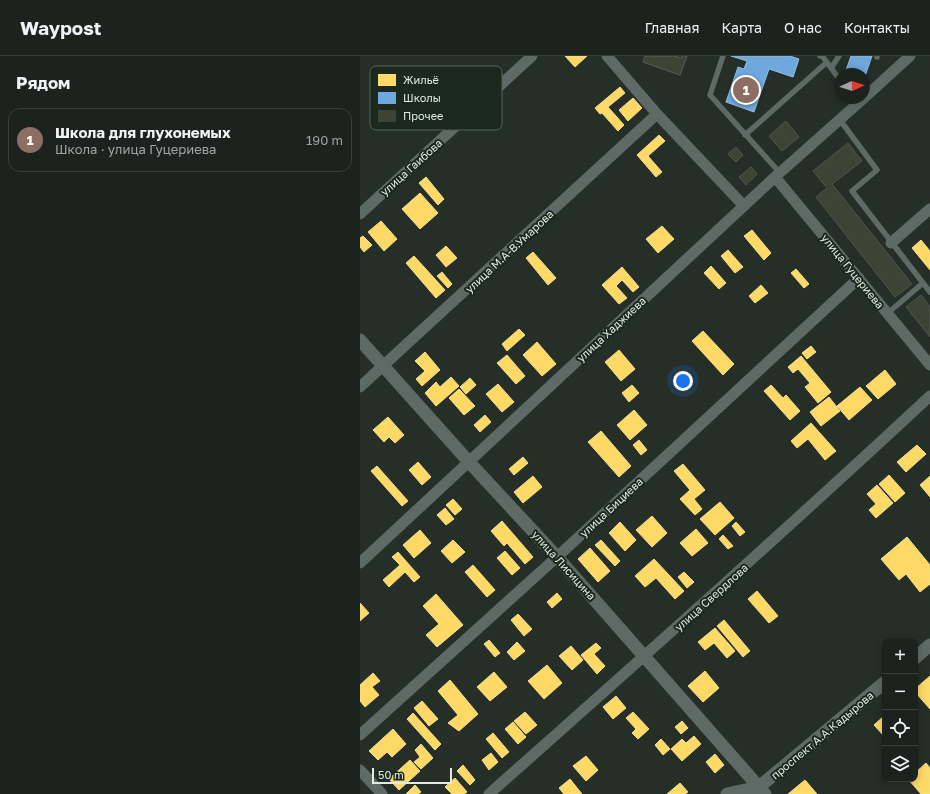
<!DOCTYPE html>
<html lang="ru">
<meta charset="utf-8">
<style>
:root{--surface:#1c221e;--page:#292f2b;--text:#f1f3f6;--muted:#a0a4a4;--line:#3a3f3c;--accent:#db2777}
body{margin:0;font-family:"Golos Text",sans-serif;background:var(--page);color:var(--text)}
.controls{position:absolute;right:12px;bottom:12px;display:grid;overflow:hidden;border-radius:8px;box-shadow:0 2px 10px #0003}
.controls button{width:36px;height:36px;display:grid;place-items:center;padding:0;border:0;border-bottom:1px solid var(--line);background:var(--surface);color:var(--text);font:20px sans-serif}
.compass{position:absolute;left:474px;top:12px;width:36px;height:36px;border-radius:50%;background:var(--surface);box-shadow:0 2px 10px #0003;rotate:87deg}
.scale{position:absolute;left:12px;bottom:10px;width:80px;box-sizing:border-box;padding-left:4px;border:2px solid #e1ebe3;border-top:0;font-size:11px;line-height:14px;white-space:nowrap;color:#e1ebe3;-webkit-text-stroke:3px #1a281d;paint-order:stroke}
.you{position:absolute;left:323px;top:325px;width:14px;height:14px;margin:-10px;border:3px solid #fff;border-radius:50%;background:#1a73e8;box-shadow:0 0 0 6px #1a73e833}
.badge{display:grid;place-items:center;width:26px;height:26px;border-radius:50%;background:var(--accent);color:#fff;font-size:13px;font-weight:700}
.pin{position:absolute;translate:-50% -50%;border:2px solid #fff;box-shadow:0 1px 4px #0006}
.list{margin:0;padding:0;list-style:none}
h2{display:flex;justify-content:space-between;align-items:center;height:52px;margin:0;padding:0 16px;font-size:17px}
h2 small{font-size:13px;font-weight:400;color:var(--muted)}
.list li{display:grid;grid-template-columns:26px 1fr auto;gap:12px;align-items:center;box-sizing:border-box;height:64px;margin:0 8px 8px;padding:0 8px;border:1px solid var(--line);border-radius:12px}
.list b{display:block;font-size:15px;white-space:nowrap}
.list p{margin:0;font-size:13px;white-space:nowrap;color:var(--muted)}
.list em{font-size:13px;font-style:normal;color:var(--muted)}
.icon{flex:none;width:22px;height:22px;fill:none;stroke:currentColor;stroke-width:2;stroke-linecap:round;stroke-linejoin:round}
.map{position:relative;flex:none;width:570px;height:738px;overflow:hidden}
header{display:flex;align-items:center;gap:24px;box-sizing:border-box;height:56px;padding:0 20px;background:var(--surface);border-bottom:1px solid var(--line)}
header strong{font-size:19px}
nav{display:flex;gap:22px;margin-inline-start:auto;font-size:14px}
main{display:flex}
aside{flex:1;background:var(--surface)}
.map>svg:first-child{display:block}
</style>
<header>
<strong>Waypost</strong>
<nav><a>Главная</a><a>Карта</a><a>О нас</a><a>Контакты</a></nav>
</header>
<main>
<aside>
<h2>Рядом<small></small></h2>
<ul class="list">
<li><span class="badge" style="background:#8d6e63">1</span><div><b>Школа для глухонемых</b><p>Школа · улица Гуцериева</p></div><em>190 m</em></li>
</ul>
</aside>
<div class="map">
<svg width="570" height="738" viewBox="0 0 570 738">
<rect width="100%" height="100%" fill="#262e28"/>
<!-- homes -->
<path fill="#ffd966" stroke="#f6de8c" d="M 205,0 L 227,0 L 215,11 Z
M 260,31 L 265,37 L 248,51 L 264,69 L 258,75 L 242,57 L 240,58 L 235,52 Z
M 273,42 L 282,52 L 268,65 L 259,54 Z
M 299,79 L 305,85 L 288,100 L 302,116 L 296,121 L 277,99 Z
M 66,121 L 84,143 L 78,149 L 59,127 Z
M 60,137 L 78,157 L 60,173 L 42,153 Z
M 21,165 L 37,183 L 24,195 L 8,176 Z
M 302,170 L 314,183 L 298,197 L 286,183 Z
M 392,174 L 411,197 L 404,204 L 384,180 Z
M 3,180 L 12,189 L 4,196 L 0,191 L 0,182 Z
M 561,184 L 570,195 L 570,214 L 552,192 Z
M 86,190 L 97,202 L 86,211 L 76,199 Z
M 368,194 L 383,211 L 375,217 L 361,200 Z
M 173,196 L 196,222 L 188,229 L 166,202 Z
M 54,200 L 85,234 L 76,242 L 46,207 Z
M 351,210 L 366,227 L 359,233 L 344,217 Z
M 262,211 L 279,231 L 273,236 L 262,224 L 256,230 L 267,242 L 259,248 L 242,229 Z
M 436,213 L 449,228 L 444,232 L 431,217 Z
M 82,216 L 92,228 L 88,232 L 77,220 Z
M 401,229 L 408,237 L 395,247 L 389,240 Z
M 159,273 L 165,279 L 147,295 L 142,288 Z
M 343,275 L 374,308 L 363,319 L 332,285 Z
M 177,286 L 196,308 L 182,320 L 163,299 Z
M 451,290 L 456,296 L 447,303 L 442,297 Z
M 259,294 L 275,313 L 261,325 L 245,306 Z
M 65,296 L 80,314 L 62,330 L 56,323 L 65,315 L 55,305 Z
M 147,299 L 165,320 L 156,328 L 137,307 Z
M 441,300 L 471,336 L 458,347 L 445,331 L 450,327 L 438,313 L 433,317 L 428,311 Z
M 525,314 L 536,328 L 518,343 L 506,330 Z
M 91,321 L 99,330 L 76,350 L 65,337 L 76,326 L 80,331 Z
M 110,322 L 116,329 L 106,338 L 100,331 Z
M 138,328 L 154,346 L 142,356 L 126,338 Z
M 272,329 L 279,337 L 269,346 L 262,337 Z
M 411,329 L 423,342 L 426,339 L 440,355 L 430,364 L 404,335 Z
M 500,331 L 512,344 L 489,364 L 477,350 Z
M 99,333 L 115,350 L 104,359 L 89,342 Z
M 469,341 L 480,355 L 461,370 L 450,356 Z
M 274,354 L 287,369 L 270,384 L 257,369 Z
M 125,359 L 131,366 L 120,376 L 114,369 Z
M 28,361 L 44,379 L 35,387 L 29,381 L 24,386 L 13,374 Z
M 451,367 L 476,395 L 465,404 L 448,383 L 437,392 L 431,385 Z
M 241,375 L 271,410 L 259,421 L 228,386 Z
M 279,384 L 287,394 L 281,399 L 273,389 Z
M 557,389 L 566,398 L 546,416 L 537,406 Z
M 163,401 L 168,407 L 154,419 L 149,413 Z
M 58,406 L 71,421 L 62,429 L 49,414 Z
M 323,408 L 345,434 L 334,443 L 342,453 L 335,459 L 320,443 L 330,434 L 314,415 Z
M 17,410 L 48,445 L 42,450 L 11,415 Z
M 529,419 L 545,437 L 535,446 L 519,428 Z
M 173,420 L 182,431 L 163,447 L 154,436 Z
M 570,420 L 570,441 L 560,429 Z
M 517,429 L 533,447 L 516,462 L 509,454 L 516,448 L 507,438 Z
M 93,443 L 102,453 L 95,459 L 86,449 Z
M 360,446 L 374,462 L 355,479 L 340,463 Z
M 85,452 L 94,463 L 86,469 L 77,459 Z
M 292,460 L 307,477 L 292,491 L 276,474 Z
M 142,465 L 173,501 L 165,508 L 147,487 L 144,490 L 131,475 Z
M 260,466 L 276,484 L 265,495 L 249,477 Z
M 376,466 L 385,476 L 380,480 L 372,470 Z
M 336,473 L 348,487 L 332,500 L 320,487 Z
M 60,474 L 71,487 L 54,502 L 43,489 Z
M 363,479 L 373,490 L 368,493 L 359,483 Z
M 547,481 L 570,509 L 570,528 L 560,536 L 546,518 L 539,524 L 521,503 Z
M 93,484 L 105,496 L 92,507 L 81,495 Z
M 241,484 L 260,505 L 255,510 L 235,489 Z
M 230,492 L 250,515 L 238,526 L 218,503 Z
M 145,495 L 160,512 L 152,519 L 137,502 Z
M 38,496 L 60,521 L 54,526 L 45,516 L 29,531 L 23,524 L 40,509 L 32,501 Z
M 294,503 L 324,535 L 315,543 L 296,522 L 285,531 L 275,520 Z
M 113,509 L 135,534 L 127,541 L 105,516 Z
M 324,516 L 334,526 L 327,532 L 318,521 Z
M 397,535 L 418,560 L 409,567 L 388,543 Z
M 197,537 L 202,543 L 192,552 L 187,546 Z
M 76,538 L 103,569 L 77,591 L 66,579 L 79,568 L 63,550 Z
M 0,547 L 9,557 L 0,565 Z
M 158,558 L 172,573 L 164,580 L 151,564 Z
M 364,564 L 390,595 L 383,601 L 357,570 Z
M 355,572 L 375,595 L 367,602 L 354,587 L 345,594 L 338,586 Z
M 129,584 L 140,597 L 135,601 L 124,588 Z
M 157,586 L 165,595 L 154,604 L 147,596 Z
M 236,587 L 241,592 L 234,598 L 245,610 L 237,618 L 221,599 Z
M 211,590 L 223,604 L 212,614 L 199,600 Z
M 187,609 L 202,627 L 184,643 L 168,625 Z
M 345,615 L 359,632 L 343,646 L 328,630 Z
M 134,616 L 147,631 L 130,645 L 117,631 Z
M 13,617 L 20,625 L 12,631 L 19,639 L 5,651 L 0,645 L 0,629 Z
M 570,620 L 570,653 L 555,636 L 555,633 Z
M 90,624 L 118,658 L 99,675 L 88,667 L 98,659 L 78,635 Z
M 256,640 L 266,652 L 253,663 L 243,651 Z
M 62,645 L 78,663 L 69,670 L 54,652 Z
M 165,656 L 177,669 L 166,678 L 154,665 Z
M 273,656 L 289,673 L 278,683 L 272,677 L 276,673 L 266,662 Z
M 53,657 L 81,688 L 75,694 L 47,663 Z
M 525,659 L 525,678 L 523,679 L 514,669 Z
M 322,665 L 328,672 L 321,678 L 315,671 Z
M 153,666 L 166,681 L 158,688 L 145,673 Z
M 33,673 L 46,688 L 32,701 L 27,696 L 18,704 L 9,695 Z
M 133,677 L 149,696 L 142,702 L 126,683 Z
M 334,680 L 341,688 L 322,705 L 311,693 L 322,683 L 326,687 Z
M 301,683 L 310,693 L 303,699 L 295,689 Z
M 61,688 L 73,702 L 61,713 L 54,706 L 60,701 L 55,694 Z
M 131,697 L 138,706 L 129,714 L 122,704 Z
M 355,698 L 364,709 L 355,717 L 346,706 Z
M 226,700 L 238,714 L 226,725 L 213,710 Z
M 50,704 L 60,715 L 39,734 L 29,723 Z
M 566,707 L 570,712 L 570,738 L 561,738 L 548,723 L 555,723 L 555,717 Z
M 103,709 L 115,724 L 110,729 L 97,715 Z
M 95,722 L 107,736 L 104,738 L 92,738 L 85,731 Z
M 210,723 L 222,738 L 204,738 L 199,732 Z
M 445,724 L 457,738 L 428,738 Z
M 320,727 L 328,736 L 325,738 L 307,738 Z
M 55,729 L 61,736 L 58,738 L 46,738 Z"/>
<!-- schools -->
<path fill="#6fa8dc" stroke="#91bcde" d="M 371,0 L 430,0 L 439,3 L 433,21 L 409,13 L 394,56 L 366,46 L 378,11 L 384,13 L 387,5 Z
M 491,0 L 512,0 L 504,23 L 504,18 L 489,18 L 485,17 Z"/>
<!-- building -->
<path fill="#3c4535" stroke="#515651" d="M 285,0 L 315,0 L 321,2 L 322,0 L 327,0 L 320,19 L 283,6 Z
M 285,0 L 315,0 L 321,2 L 322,0 L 327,0 L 320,19 L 283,6 Z
M 426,65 L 439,81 L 422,95 L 409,80 Z
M 488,87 L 502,105 L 472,128 L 552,228 L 535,241 L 456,141 L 467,132 L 453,115 Z
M 376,91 L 383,99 L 376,106 L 368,98 Z
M 391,111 L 397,118 L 386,129 L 379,121 Z
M 561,239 L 570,251 L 570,281 L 546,251 Z"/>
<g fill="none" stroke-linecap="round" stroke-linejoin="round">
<!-- service -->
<path stroke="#5e6a66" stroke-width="5.5" d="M 363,0 L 350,39 L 420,117
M 460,0 L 463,1 L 480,24
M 517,1 L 517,0
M 471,12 L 479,0
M 480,64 L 517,114 L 492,135 L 570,236
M 385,79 L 467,6
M 528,257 L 563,227"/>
<!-- minor -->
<path stroke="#5e6a66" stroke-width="11" d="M 247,0 L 297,58 L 384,150
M 504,42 L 550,0
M 415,121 L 570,309
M 0,158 L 172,0
M 531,187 L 570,153
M 0,331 L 297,58
M 0,507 L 415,121 L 504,42
M 0,679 L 197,501 L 499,222
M 0,714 L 22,738
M 129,738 C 277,607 425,475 570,340"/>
<!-- tertiary -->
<path stroke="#5e6a66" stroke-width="13" d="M 0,284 L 109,406 L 197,501 L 405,738
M 555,602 L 570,589
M 367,738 L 399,731
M 396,738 L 399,731 L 525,626"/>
</g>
<g text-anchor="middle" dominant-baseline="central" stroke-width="4" stroke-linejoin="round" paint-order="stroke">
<!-- street labels -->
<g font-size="11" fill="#e1ebe3" stroke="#1a281d">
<text transform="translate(51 111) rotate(-42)">улица Гаибова</text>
<text transform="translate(149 195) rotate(-43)">улица М.А-В.Умарова</text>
<text transform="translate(493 215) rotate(51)">улица Гуцериева</text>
<text transform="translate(251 273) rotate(-43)">улица Хаджиева</text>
<text transform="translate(251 451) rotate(-43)">улица Бициева</text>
<text transform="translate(204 509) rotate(48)">улица Лисицина</text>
<text transform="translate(351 541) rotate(-42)">улица Свердлова</text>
<text transform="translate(462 679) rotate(-40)">проспект А.А.Кадырова</text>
</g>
</g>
<!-- legend -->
<rect x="10" y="10" width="132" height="64" rx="6" fill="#1a281d" stroke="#566258" stroke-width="1"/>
<rect x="18" y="18" width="18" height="12" fill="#ffd966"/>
<rect x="18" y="36" width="18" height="12" fill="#6fa8dc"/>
<rect x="18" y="54" width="18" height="12" fill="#3c4535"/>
<g font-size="11" fill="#e1ebe3">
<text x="43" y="28">Жильё</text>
<text x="43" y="46">Школы</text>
<text x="43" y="64">Прочее</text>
</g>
</svg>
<div class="controls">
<button>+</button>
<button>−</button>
<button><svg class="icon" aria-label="locate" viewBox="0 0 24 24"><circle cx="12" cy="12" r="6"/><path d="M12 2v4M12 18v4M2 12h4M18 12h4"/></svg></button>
<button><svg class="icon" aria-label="layers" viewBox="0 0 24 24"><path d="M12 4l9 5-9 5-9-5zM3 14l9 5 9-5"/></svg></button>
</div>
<svg class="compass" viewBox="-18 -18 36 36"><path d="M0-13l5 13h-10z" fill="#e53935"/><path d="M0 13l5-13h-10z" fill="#a0a4a4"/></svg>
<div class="scale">50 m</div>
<div class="you"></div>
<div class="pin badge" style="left:386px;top:34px;background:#8d6e63">1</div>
</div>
</main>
